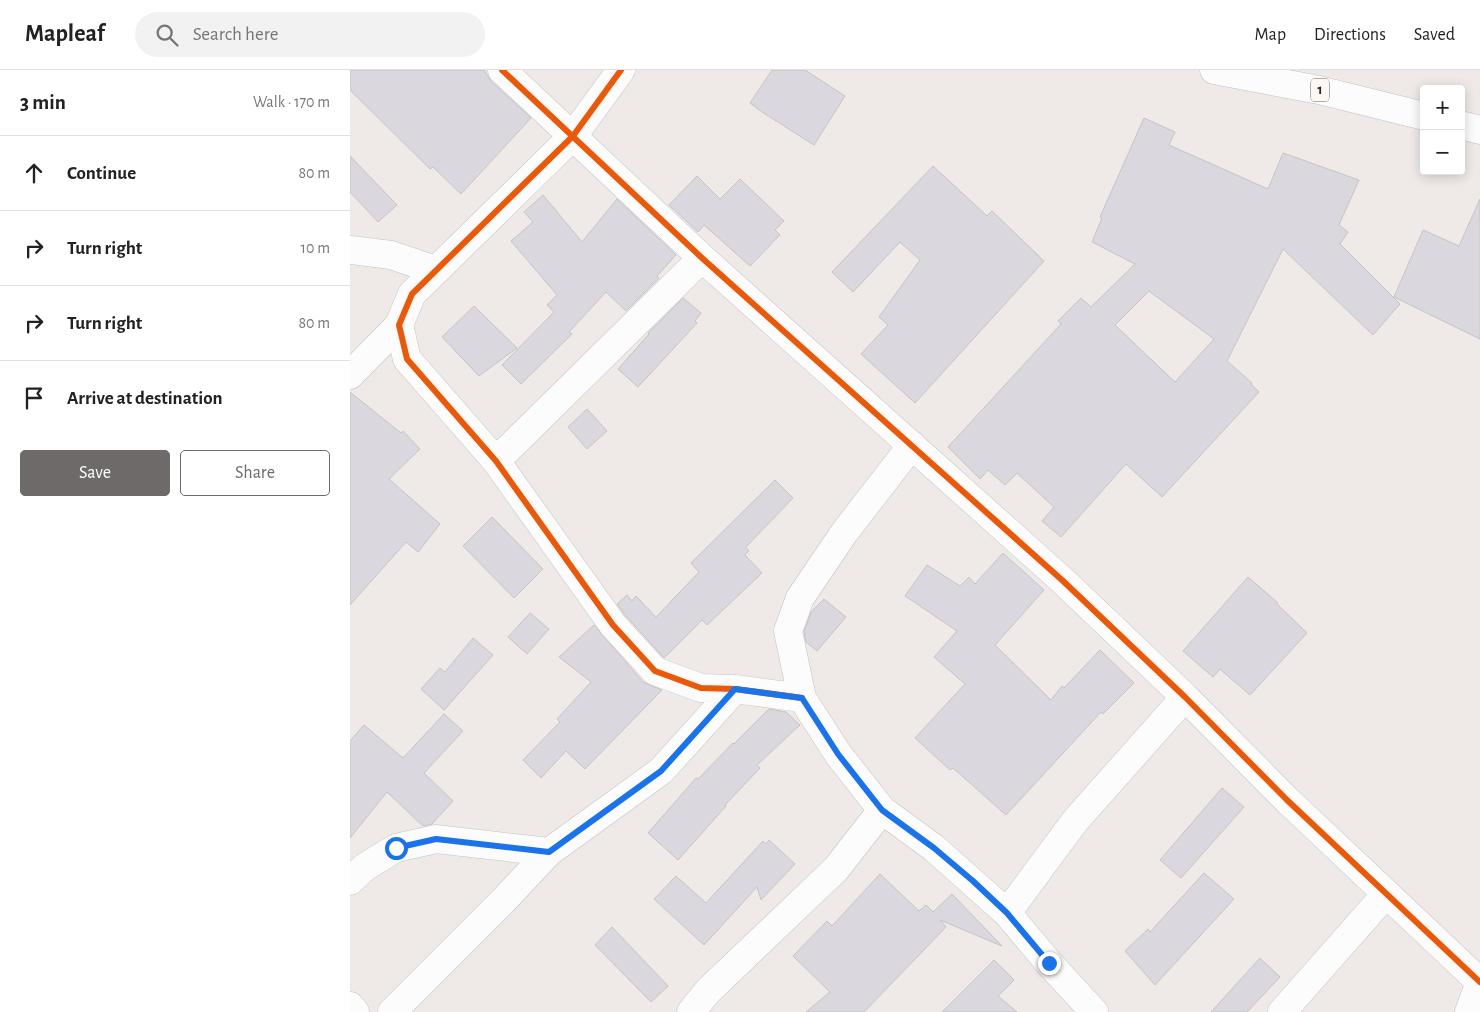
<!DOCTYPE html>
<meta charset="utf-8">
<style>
:root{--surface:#fff;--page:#f2f2f2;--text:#222;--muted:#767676;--line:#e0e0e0;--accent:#6e6a69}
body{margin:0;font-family:"Alegreya Sans",sans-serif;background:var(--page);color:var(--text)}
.controls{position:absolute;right:15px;top:15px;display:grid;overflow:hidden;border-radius:5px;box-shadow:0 2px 12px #0003}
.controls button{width:45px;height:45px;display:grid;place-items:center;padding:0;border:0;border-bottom:1px solid var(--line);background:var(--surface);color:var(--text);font:25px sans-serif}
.stop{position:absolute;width:15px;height:15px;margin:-11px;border:4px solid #1a73e8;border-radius:50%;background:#fff}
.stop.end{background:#1a73e8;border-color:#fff;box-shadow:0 1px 5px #0008}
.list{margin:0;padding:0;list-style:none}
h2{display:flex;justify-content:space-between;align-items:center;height:65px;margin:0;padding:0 20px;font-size:21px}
h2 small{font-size:16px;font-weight:400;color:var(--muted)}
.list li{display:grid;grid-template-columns:32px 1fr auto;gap:15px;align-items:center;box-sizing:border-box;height:75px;padding:0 20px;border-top:1px solid var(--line)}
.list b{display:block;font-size:19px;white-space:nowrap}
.list em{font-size:16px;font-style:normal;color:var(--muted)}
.actions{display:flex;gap:10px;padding:15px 20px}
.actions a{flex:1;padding:11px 0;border:1px solid var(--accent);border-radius:5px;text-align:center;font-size:18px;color:var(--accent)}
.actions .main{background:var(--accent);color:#fff}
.icon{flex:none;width:28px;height:28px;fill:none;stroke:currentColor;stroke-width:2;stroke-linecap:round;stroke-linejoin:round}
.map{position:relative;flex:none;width:1130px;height:942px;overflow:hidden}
header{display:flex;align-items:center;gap:30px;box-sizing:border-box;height:70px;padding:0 25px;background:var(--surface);border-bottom:1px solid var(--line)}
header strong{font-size:24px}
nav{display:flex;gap:28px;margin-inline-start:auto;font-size:18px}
.search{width:350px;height:45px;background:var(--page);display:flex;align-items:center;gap:12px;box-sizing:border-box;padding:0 18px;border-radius:28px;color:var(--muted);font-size:19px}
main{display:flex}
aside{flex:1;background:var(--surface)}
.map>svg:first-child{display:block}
</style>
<header>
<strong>Mapleaf</strong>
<div class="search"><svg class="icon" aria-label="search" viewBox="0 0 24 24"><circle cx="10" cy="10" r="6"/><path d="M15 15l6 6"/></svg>Search here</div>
<nav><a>Map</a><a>Directions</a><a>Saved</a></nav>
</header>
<main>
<aside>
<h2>3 min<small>Walk · 170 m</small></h2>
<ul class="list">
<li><svg class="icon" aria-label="ahead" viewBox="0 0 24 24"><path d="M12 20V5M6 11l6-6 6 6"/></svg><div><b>Continue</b></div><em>80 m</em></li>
<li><svg class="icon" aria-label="right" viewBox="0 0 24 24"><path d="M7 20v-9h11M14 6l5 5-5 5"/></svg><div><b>Turn right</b></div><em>10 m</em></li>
<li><svg class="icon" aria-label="right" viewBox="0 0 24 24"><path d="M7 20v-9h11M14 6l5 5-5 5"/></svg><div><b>Turn right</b></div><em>80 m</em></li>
<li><svg class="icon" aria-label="arrive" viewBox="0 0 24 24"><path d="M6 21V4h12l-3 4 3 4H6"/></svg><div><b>Arrive at destination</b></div></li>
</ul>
<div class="actions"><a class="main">Save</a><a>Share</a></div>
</aside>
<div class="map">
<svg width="1130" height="942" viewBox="0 0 1130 942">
<rect width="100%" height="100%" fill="#efeae8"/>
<!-- building -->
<path fill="#dbd7de" stroke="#c6c3c4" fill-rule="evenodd" d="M 0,0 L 134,0 L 141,11 L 181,48 L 111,124 L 83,97 L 80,99 L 0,20 Z
M 422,0 L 455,0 L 495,26 L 464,75 L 412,42 L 400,33 Z
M 794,48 L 825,62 L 819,75 L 918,119 L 933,83 L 1009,110 L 989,155 L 998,162 L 990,174 L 1050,234 L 1023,265 L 933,179 L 877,291 L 902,313 L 901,314 L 909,322 L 812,427 L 776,394 L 711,467 L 692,451 L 704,437 L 667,403 L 655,415 L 638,400 L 630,409 L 598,377 L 711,254 L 708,251 L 731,228 L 741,237 L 785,194 L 742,172 L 752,148 L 750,147 ZM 799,221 L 864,269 L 825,312 L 765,255 Z
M 0,86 L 47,135 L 28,152 L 0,122 Z
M 583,96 L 637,146 L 642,141 L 694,191 L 565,333 L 511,284 L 538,255 L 529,247 L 570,190 L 550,172 L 503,222 L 482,202 Z
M 347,106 L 370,129 L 390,109 L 434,151 L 425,160 L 430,165 L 400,196 L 354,155 L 348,162 L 319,135 Z
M 193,125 L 232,172 L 267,129 L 326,185 L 307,206 L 309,208 L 276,241 L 256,222 L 219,262 L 222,264 L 171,314 L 152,295 L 204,242 L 197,235 L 207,225 L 161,171 L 183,152 L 174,142 Z
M 1130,129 L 1130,269 L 1044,227 L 1073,160 L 1109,176 Z
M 333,228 L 351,243 L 345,251 L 347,253 L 288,317 L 268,299 L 299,264 L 298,263 Z
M 124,236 L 167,278 L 129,306 L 92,267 Z
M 0,322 L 51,363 L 53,361 L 70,379 L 39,409 L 90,454 L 68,482 L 56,472 L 0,535 Z
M 237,339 L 257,361 L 237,379 L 218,357 Z
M 425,410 L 443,428 L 396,477 L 399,481 L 395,485 L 412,503 L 357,555 L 352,550 L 314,588 L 275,545 L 267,534 L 277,525 L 282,531 L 286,526 L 306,547 L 349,502 L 341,493 Z
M 142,447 L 193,499 L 164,528 L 113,476 Z
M 653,483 L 694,520 L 645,575 L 701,630 L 712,616 L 714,618 L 750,580 L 784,613 L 753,644 L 751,642 L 656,745 L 603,698 L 600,700 L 565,668 L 615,614 L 584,587 L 607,561 L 555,526 L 577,495 L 610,516 L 619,507 L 625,514 Z
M 898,507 L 928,533 L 927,534 L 957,563 L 900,625 L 870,599 L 863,607 L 833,581 Z
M 474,529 L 496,547 L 467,581 L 456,572 L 454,562 L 461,542 Z
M 180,543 L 199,559 L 177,584 L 158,567 Z
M 244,555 L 293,612 L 312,620 L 235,699 L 216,681 L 191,708 L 173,690 L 210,652 L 207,649 L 241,612 L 209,587 Z
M 123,568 L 143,585 L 94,640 L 71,619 L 90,598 L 95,602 Z
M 419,639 L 436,642 L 450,655 L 407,695 L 410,698 L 375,735 L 376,736 L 328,790 L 298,763 L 346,708 L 348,709 L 383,673 L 384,674 Z
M 94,644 L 113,661 L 74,703 L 103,731 L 82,754 L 73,756 L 37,722 L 0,768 L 0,671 L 14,655 L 53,688 Z
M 872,718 L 894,737 L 831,808 L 810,790 Z
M 419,770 L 445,794 L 411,830 L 407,817 L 354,875 L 304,829 L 326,806 L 356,833 L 413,771 L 416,774 Z
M 854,803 L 884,829 L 805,915 L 775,881 L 798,859 L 800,862 Z
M 530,804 L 569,841 L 576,835 L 583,842 L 602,824 L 652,876 L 590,850 L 596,857 L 514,942 L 456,942 L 480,922 L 443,886 L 477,851 L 482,856 Z
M 262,857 L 318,916 L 301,932 L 245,875 Z
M 910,888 L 930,907 L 897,942 L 861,942 Z
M 644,890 L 664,910 L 648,926 L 667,942 L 592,942 Z"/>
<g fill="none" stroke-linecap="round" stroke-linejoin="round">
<defs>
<path id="street" d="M 152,0 L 352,188 L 712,510 L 835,627 L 937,730 L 1130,912
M 271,0 L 223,66 L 62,224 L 49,255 L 57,289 L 146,391 L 263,555 L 305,601 L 351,618 L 385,619 L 452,628
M 0,180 L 41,185 L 85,200
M 0,305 L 49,255
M 562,375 L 494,463 L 450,528 L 438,561 L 452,628 L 488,684 L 532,740 L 584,778 L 657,843 L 699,893 L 744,942
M 146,391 L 352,188
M 0,811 L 15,797 L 46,778 L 86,769 L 199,782
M 657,843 L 725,751 L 835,627
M 0,936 L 5,942
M 42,942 L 153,831 L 199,782 L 311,701 L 385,619
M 341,942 L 358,921 L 486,799 L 532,740
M 932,942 L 1036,824
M 1119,942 L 1130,912"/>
<path id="primary" d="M 864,0 L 969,20 L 1074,46
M 1111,55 L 1130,60"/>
</defs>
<!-- street casing -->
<use href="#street" stroke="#c4c1bf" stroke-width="29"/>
<!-- primary casing -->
<use href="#primary" stroke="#c4c1bf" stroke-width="29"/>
<!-- street -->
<use href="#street" stroke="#fdfcfc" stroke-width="28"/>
<!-- primary -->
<use href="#primary" stroke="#fdfcfc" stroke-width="28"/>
<defs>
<path id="cycleway" d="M 152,0 L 352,188 L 712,510 L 835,627 L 937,730 L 1130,912
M 271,0 L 223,66 L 62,224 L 49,255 L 57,289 L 146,391 L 263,555 L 305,601 L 351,618 L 385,619 L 452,628"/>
</defs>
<!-- cycleway casing -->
<use href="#cycleway" stroke="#fff7f2" stroke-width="9"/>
<!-- cycleway -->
<use href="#cycleway" stroke="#e8590c" stroke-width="6"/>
</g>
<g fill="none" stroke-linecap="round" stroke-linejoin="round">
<!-- route -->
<path stroke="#1a73e8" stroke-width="6" d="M 46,778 L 86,769 L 199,782 L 311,701 L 385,619 L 452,628 L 488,684 L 532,740 L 584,778 L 623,811 L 657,843 L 699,893"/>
</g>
<g text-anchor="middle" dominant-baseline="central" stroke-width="4.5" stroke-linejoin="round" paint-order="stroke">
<!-- shield labels -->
<rect fill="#fff7f2" stroke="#686462" stroke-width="1" x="961" y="8.5" width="18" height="23" rx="4"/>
<g font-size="14" font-weight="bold" fill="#282524">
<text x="970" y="20">1</text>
</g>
</g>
</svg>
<div class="controls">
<button>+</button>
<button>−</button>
</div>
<div class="stop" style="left:46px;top:778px"></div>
<div class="stop end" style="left:699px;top:893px"></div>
</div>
</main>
